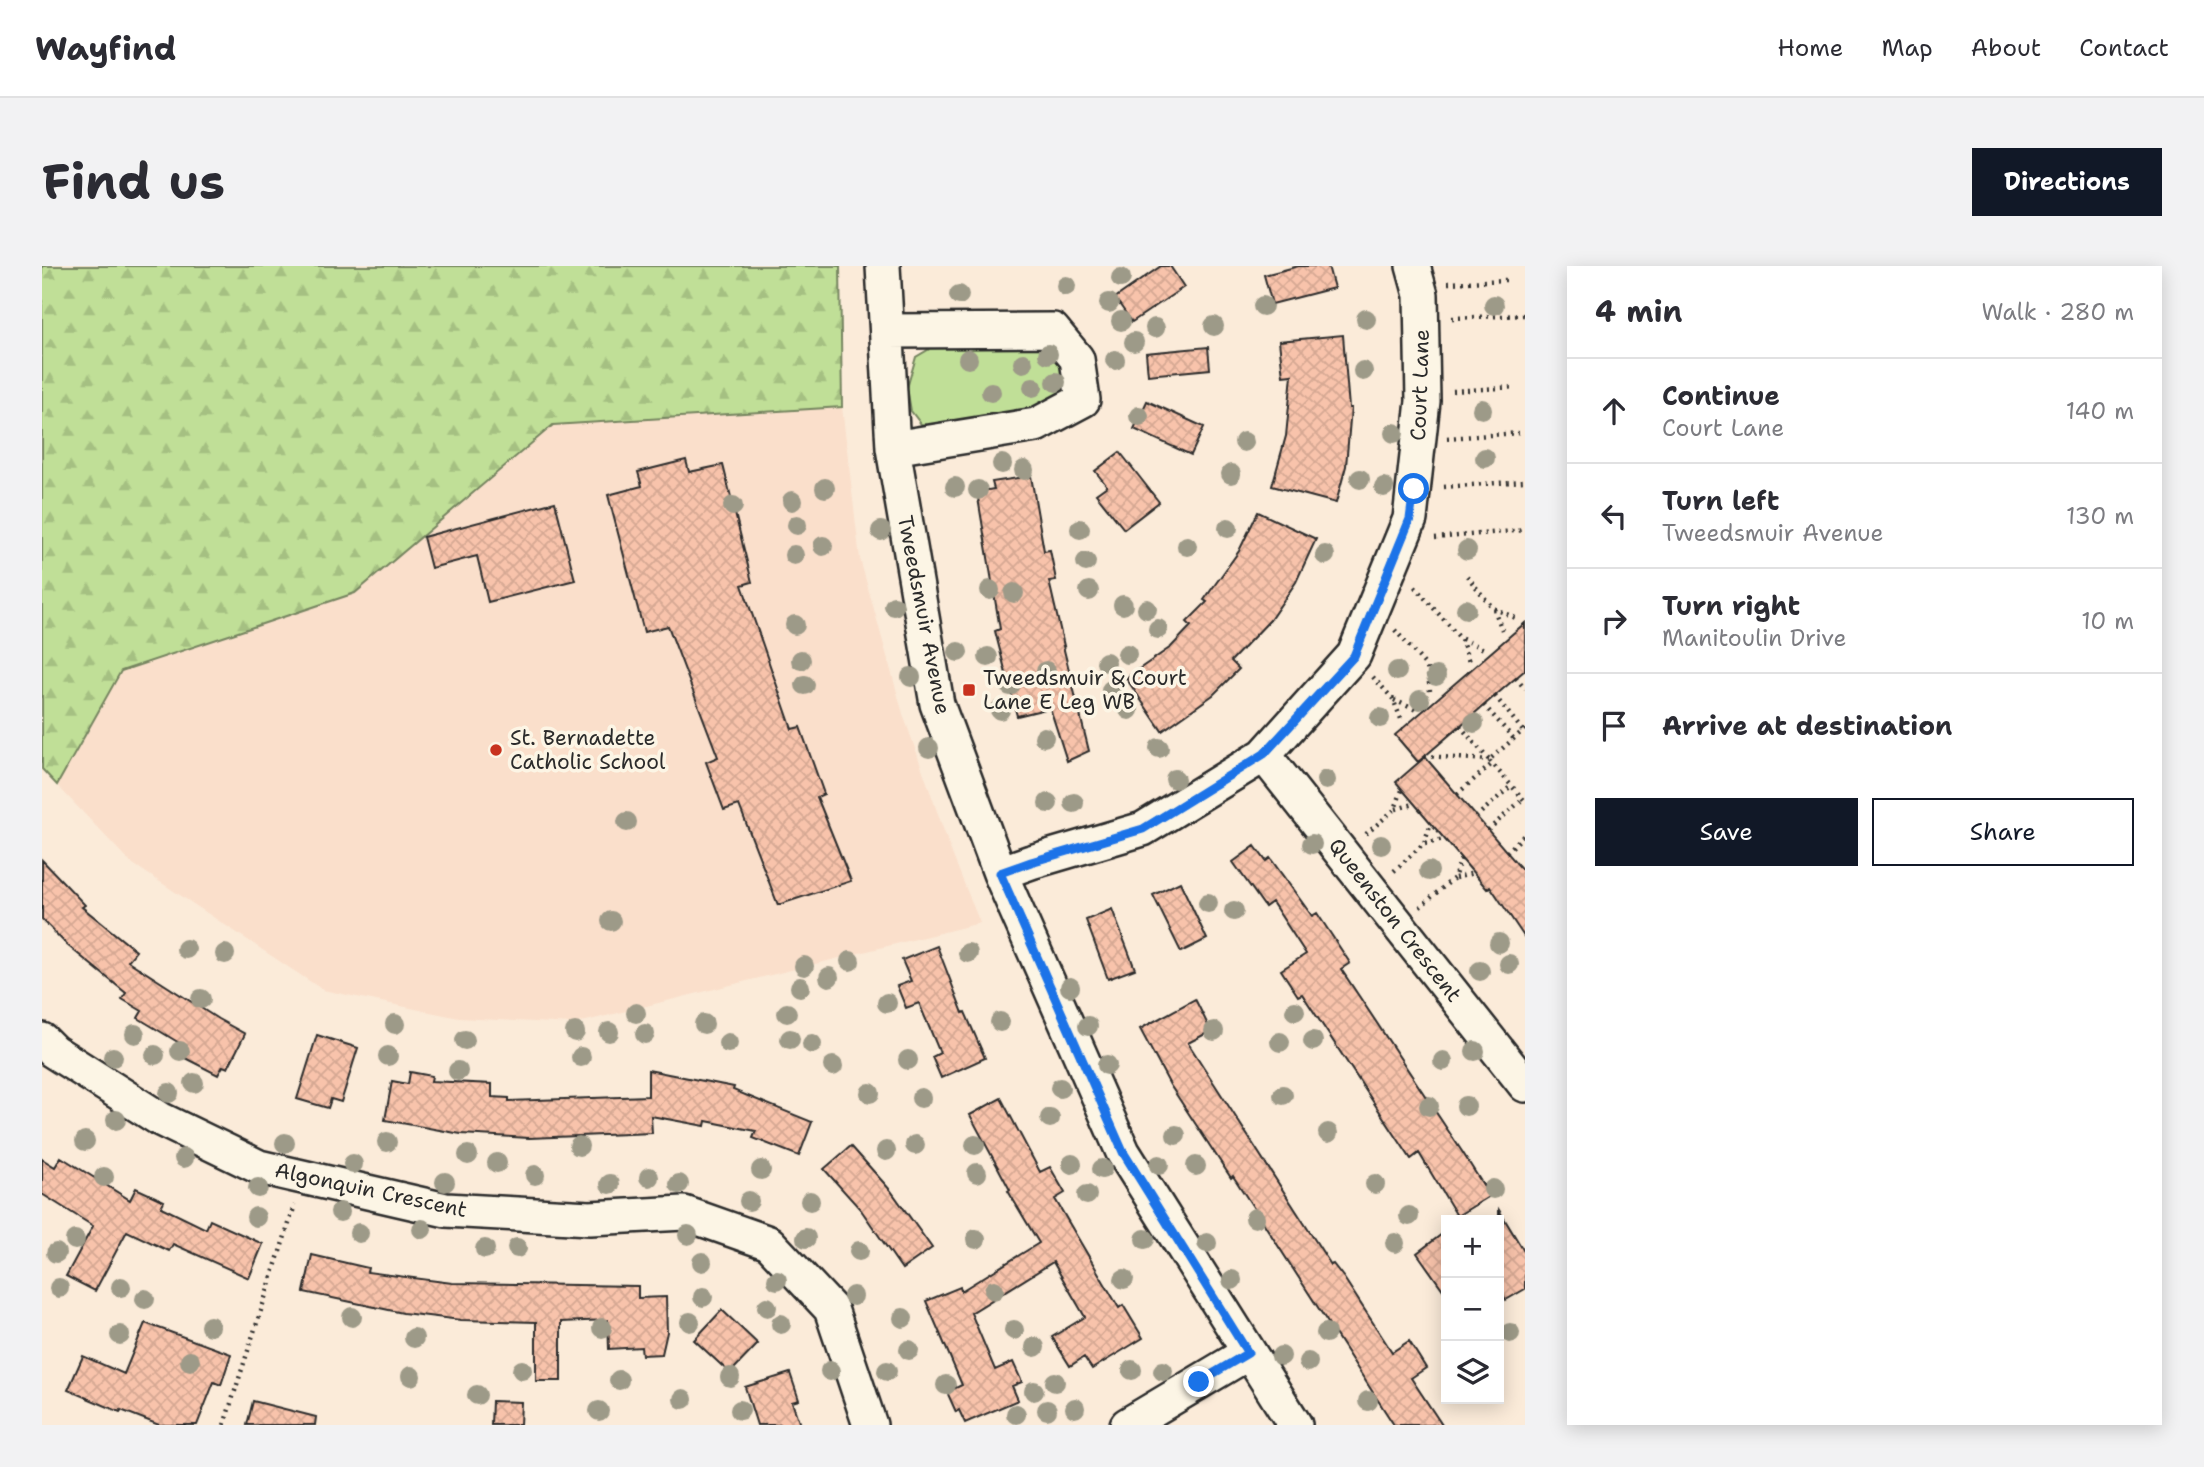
<!DOCTYPE html>
<meta charset="utf-8">
<style>
:root{--surface:#fff;--page:#f2f2f3;--text:#2b2b33;--muted:#7c7c81;--line:#e1e1e2;--accent:#111827}
body{margin:0;font-family:"Shantell Sans",sans-serif;background:var(--page);color:var(--text)}
.controls{position:absolute;right:21px;bottom:21px;display:grid;overflow:hidden;border-radius:0px;box-shadow:0 4px 18px #0003}
.controls button{width:63px;height:63px;display:grid;place-items:center;padding:0;border:0;border-bottom:2px solid var(--line);background:var(--surface);color:var(--text);font:35px sans-serif}
.stop{position:absolute;width:21px;height:21px;margin:-16px;border:5px solid #1a73e8;border-radius:50%;background:#fff}
.stop.end{background:#1a73e8;border-color:#fff;box-shadow:0 2px 7px #0008}
.list{margin:0;padding:0;list-style:none}
h2{display:flex;justify-content:space-between;align-items:center;height:91px;margin:0;padding:0 28px;font-size:30px}
h2 small{font-size:23px;font-weight:400;color:var(--muted)}
.list li{display:grid;grid-template-columns:46px 1fr auto;gap:21px;align-items:center;box-sizing:border-box;height:105px;padding:0 28px;border-top:2px solid var(--line)}
.list b{display:block;font-size:26px;white-space:nowrap}
.list p{margin:0;font-size:23px;white-space:nowrap;color:var(--muted)}
.list em{font-size:23px;font-style:normal;color:var(--muted)}
.actions{display:flex;gap:14px;padding:21px 28px}
.actions a{flex:1;padding:16px 0;border:2px solid var(--accent);border-radius:0px;text-align:center;font-size:24px;color:var(--accent)}
.actions .main{background:var(--accent);color:#fff}
.icon{flex:none;width:38px;height:38px;fill:none;stroke:currentColor;stroke-width:2;stroke-linecap:round;stroke-linejoin:round}
.map{position:relative;flex:none;width:1483px;height:1159px;overflow:hidden;border-radius:0px}
header{display:flex;align-items:center;gap:42px;box-sizing:border-box;height:98px;padding:0 35px;background:var(--surface);border-bottom:2px solid var(--line)}
header strong{font-size:33px}
nav{display:flex;gap:38px;margin-inline-start:auto;font-size:24px}
.intro{display:flex;align-items:center;justify-content:space-between;box-sizing:border-box;height:168px;padding:0 42px}
h1{margin:0;font-size:49px}
.button{padding:18px 32px;border-radius:0px;background:var(--accent);color:#fff;font-size:24px;font-weight:700}
main{display:flex;gap:42px;padding:0 42px}
aside{flex:1;background:var(--surface);border-radius:0px;box-shadow:0 4px 18px #0003}
.map>svg:first-child{display:block}
</style>
<header>
<strong>Wayfind</strong>
<nav><a>Home</a><a>Map</a><a>About</a><a>Contact</a></nav>
</header>
<div class="intro"><h1>Find us</h1><a class="button">Directions</a></div>
<main>
<div class="map">
<svg width="1483" height="1159" viewBox="0 0 1483 1159">
<defs>
<pattern id="forest-firs" width="22" height="20" patternUnits="userSpaceOnUse" patternTransform="scale(1.75)"><rect width="22" height="20" fill="#c0df97"/><path d="M5 1l3.5 6h-7zM16 11l3.5 6h-7z" fill="#a5c082"/></pattern>
<pattern id="building-cross-hatch" width="8" height="8" patternUnits="userSpaceOnUse" patternTransform="scale(1.75)"><rect width="8" height="8" fill="#f8c3ab"/><path d="M0 0l8 8M0 8l8-8" fill="none" stroke="#d5a893"/></pattern>
</defs>
<rect width="100%" height="100%" fill="#fbebd9"/>
<filter id="ink" filterUnits="userSpaceOnUse"><feTurbulence type="fractalNoise" baseFrequency=".0143" numOctaves="2"/><feDisplacementMap in="SourceGraphic" scale="14" xChannelSelector="R" yChannelSelector="G"/><feConvolveMatrix kernelMatrix="1 2 1 2 8 2 1 2 1" color-interpolation-filters="sRGB"/></filter>
<g filter="url(#ink)">
<!-- built -->
<path fill="#fadfcb" d="M 800,141 L 818,293 L 861,448 L 909,585 L 938,657 L 532,758 L 417,752 L 281,724 L 88,596 L 15,519 L 79,405 L 313,327 L 511,159 Z"/>
<!-- grass -->
<path fill="#c0df97" stroke="#768561" stroke-width="2" d="M 1010,80 L 1022,94 L 1023,129 L 1012,139 L 897,159 L 879,158 L 869,145 L 865,122 L 874,91 L 891,81 Z"/>
<!-- forest -->
<path fill="url(#forest-firs)" stroke="#768561" stroke-width="2" d="M 0,0 L 798,0 L 800,141 L 511,159 L 313,327 L 79,405 L 15,519 L 0,503 Z"/>
<!-- building -->
<path fill="url(#building-cross-hatch)" stroke="#2b2b2b" stroke-width="2" d="M 1119,0 L 1128,0 L 1142,21 L 1090,56 L 1073,32 Z
M 1257,0 L 1286,0 L 1292,22 L 1230,38 L 1222,9 Z
M 1301,69 L 1307,142 L 1309,142 L 1304,200 L 1294,237 L 1230,220 L 1244,170 L 1250,109 L 1241,110 L 1237,75 Z
M 1166,81 L 1168,103 L 1106,109 L 1104,87 Z
M 1105,135 L 1162,161 L 1149,189 L 1092,163 Z
M 1078,186 L 1117,236 L 1082,263 L 1054,228 L 1065,220 L 1053,205 Z
M 644,194 L 647,206 L 681,199 L 710,316 L 700,319 L 750,463 L 758,461 L 782,528 L 775,531 L 809,615 L 736,639 L 697,539 L 682,544 L 664,496 L 676,491 L 626,360 L 602,366 L 566,229 L 600,220 L 596,206 Z
M 989,210 L 1002,285 L 1008,284 L 1014,314 L 1007,315 L 1022,380 L 1021,380 L 1047,485 L 1025,495 L 1008,442 L 975,450 L 953,365 L 958,363 L 935,226 L 952,223 L 950,216 Z
M 513,236 L 533,314 L 446,336 L 435,290 L 389,302 L 381,271 Z
M 1216,246 L 1274,273 L 1254,316 L 1228,354 L 1189,395 L 1197,403 L 1171,429 L 1120,465 L 1084,412 L 1129,381 L 1149,360 L 1145,356 L 1165,336 L 1162,334 L 1197,285 Z
M 1483,357 L 1483,404 L 1376,496 L 1353,469 Z
M 1383,491 L 1483,607 L 1483,672 L 1448,620 L 1445,623 L 1354,516 Z
M 1213,580 L 1224,595 L 1228,592 L 1270,650 L 1275,647 L 1308,697 L 1299,703 L 1421,887 L 1448,930 L 1415,950 L 1377,887 L 1369,893 L 1260,728 L 1256,730 L 1239,704 L 1264,688 L 1230,636 L 1223,641 L 1191,596 Z
M 0,594 L 43,639 L 40,641 L 94,685 L 86,695 L 176,753 L 203,768 L 186,802 L 181,800 L 176,809 L 139,790 L 144,781 L 96,752 L 100,745 L 80,733 L 84,727 L 25,679 L 0,653 Z
M 1138,616 L 1165,673 L 1139,686 L 1111,629 Z
M 1070,643 L 1093,703 L 1066,713 L 1044,654 Z
M 895,680 L 921,747 L 923,746 L 943,792 L 899,812 L 890,791 L 898,787 L 877,737 L 864,742 L 855,720 L 869,715 L 860,694 Z
M 1153,733 L 1169,765 L 1146,777 L 1289,999 L 1291,998 L 1302,1012 L 1350,1086 L 1367,1075 L 1384,1102 L 1369,1112 L 1400,1159 L 1352,1159 L 1191,910 L 1189,912 L 1128,819 L 1098,763 Z
M 275,769 L 316,782 L 299,836 L 289,833 L 286,842 L 255,833 Z
M 606,804 L 692,821 L 691,824 L 770,856 L 757,890 L 711,872 L 714,865 L 664,855 L 663,860 L 609,850 L 610,867 L 487,872 L 419,868 L 343,854 L 350,815 L 366,818 L 368,806 L 390,810 L 389,815 L 450,818 L 450,831 L 467,832 L 467,835 L 606,830 Z
M 959,832 L 998,906 L 1008,901 L 1023,927 L 1013,933 L 1077,1042 L 1081,1039 L 1101,1072 L 1050,1103 L 1042,1091 L 1028,1100 L 1010,1071 L 1043,1051 L 1011,996 L 929,1047 L 953,1104 L 971,1096 L 980,1116 L 970,1120 L 976,1134 L 923,1157 L 917,1144 L 914,1146 L 905,1126 L 920,1119 L 884,1035 L 918,1021 L 919,1025 L 997,977 L 966,925 L 968,924 L 928,849 Z
M 809,880 L 849,925 L 890,982 L 860,1003 L 819,944 L 782,903 Z
M 19,891 L 88,934 L 94,922 L 122,935 L 119,941 L 164,963 L 168,954 L 221,978 L 207,1012 L 131,978 L 127,985 L 85,965 L 53,1025 L 24,1010 L 51,960 L 0,928 L 0,893 L 13,901 Z
M 1457,944 L 1483,987 L 1483,1023 L 1464,1034 L 1457,1022 Z
M 1404,965 L 1404,1028 L 1375,987 Z
M 270,989 L 326,1002 L 325,1006 L 410,1017 L 596,1020 L 596,1032 L 624,1031 L 625,1066 L 620,1088 L 600,1089 L 599,1081 L 567,1083 L 566,1054 L 519,1056 L 519,1115 L 494,1115 L 494,1056 L 419,1054 L 361,1047 L 262,1026 Z
M 680,1044 L 716,1078 L 688,1107 L 652,1074 Z
M 103,1057 L 189,1088 L 179,1119 L 172,1116 L 155,1159 L 117,1159 L 79,1144 L 78,1146 L 26,1124 L 41,1090 L 82,1108 Z
M 748,1107 L 757,1134 L 750,1136 L 758,1159 L 715,1159 L 703,1121 Z
M 211,1135 L 274,1151 L 273,1159 L 205,1159 Z
M 450,1135 L 479,1136 L 478,1159 L 449,1159 Z"/>
<g fill="none" stroke-linecap="round" stroke-linejoin="round">
<defs>
<path id="minor" d="M 841,0 L 851,182 L 895,438 L 958,607 L 1081,886 L 1253,1159
M 845,65 L 1011,64 L 1035,93 L 1041,134 L 994,159 L 851,182
M 1222,489 L 1483,819
M 958,607 L 989,596 L 1101,563 L 1222,489 L 1312,389 L 1368,253 L 1381,135 L 1379,29 L 1371,0
M 0,774 L 11,785 L 118,853 L 217,901 L 404,944 L 548,952 L 642,947 L 727,977 L 789,1043 L 828,1159
M 1085,1159 L 1206,1087"/>
</defs>
<!-- minor casing -->
<use href="#minor" stroke="#2b2b2b" stroke-width="38"/>
<!-- path -->
<path stroke="#2b2b2b" stroke-width="4.5" stroke-dasharray="2 5" stroke-linecap="butt" d="M 1406,17 L 1464,14
M 1410,52 L 1483,49
M 1411,125 L 1473,121
M 1405,172 L 1477,167
M 1402,221 L 1482,215
M 1393,272 L 1483,264
M 1425,310 L 1451,342 L 1476,353
M 1373,321 L 1418,372 L 1442,383
M 1452,343 L 1460,364
M 1353,364 L 1385,401
M 1419,373 L 1427,396
M 1331,411 L 1351,433 L 1359,453
M 1474,412 L 1483,423
M 1388,425 L 1385,401 L 1405,412
M 1453,430 L 1481,465
M 1352,434 L 1374,444
M 1442,439 L 1472,473
M 1418,460 L 1447,494
M 1483,463 L 1447,494 L 1483,535
M 1383,490 L 1447,494
M 1415,528 L 1450,498
M 1354,543 L 1372,538
M 1434,551 L 1469,520
M 1446,564 L 1481,533
M 1324,568 L 1353,543 L 1360,524
M 1383,577 L 1402,573
M 1465,586 L 1483,568
M 1352,605 L 1382,577 L 1389,557
M 1413,612 L 1432,607
M 1378,641 L 1412,612 L 1419,592
M 182,1159 L 253,939"/>
<!-- minor -->
<use href="#minor" stroke="#fcf5e5" stroke-width="33"/>
</g>
<!-- trees -->
<g fill="#9d9a88">
<circle cx="1079" cy="12" r="10"/>
<circle cx="1024" cy="20" r="10"/>
<circle cx="917" cy="29" r="10"/>
<circle cx="1067" cy="37" r="10"/>
<circle cx="1452" cy="39" r="10"/>
<circle cx="1221" cy="40" r="10"/>
<circle cx="1324" cy="53" r="10"/>
<circle cx="1079" cy="55" r="10"/>
<circle cx="1172" cy="60" r="10"/>
<circle cx="1113" cy="62" r="10"/>
<circle cx="1092" cy="76" r="10"/>
<circle cx="1006" cy="88" r="10"/>
<circle cx="926" cy="93" r="10"/>
<circle cx="1073" cy="94" r="10"/>
<circle cx="981" cy="97" r="10"/>
<circle cx="1321" cy="105" r="10"/>
<circle cx="1014" cy="116" r="10"/>
<circle cx="991" cy="121" r="10"/>
<circle cx="949" cy="126" r="10"/>
<circle cx="1440" cy="143" r="10"/>
<circle cx="1097" cy="150" r="10"/>
<circle cx="1352" cy="167" r="10"/>
<circle cx="1202" cy="176" r="10"/>
<circle cx="1443" cy="192" r="10"/>
<circle cx="960" cy="198" r="10"/>
<circle cx="982" cy="204" r="10"/>
<circle cx="1189" cy="208" r="10"/>
<circle cx="1318" cy="213" r="10"/>
<circle cx="913" cy="221" r="10"/>
<circle cx="1342" cy="221" r="10"/>
<circle cx="783" cy="222" r="10"/>
<circle cx="936" cy="224" r="10"/>
<circle cx="750" cy="235" r="10"/>
<circle cx="691" cy="240" r="10"/>
<circle cx="755" cy="259" r="10"/>
<circle cx="1186" cy="262" r="10"/>
<circle cx="1038" cy="263" r="10"/>
<circle cx="839" cy="265" r="10"/>
<circle cx="781" cy="280" r="10"/>
<circle cx="1145" cy="280" r="10"/>
<circle cx="1425" cy="284" r="10"/>
<circle cx="752" cy="289" r="10"/>
<circle cx="1283" cy="289" r="10"/>
<circle cx="1044" cy="296" r="10"/>
<circle cx="948" cy="324" r="10"/>
<circle cx="1047" cy="325" r="10"/>
<circle cx="972" cy="327" r="10"/>
<circle cx="1081" cy="339" r="10"/>
<circle cx="852" cy="340" r="10"/>
<circle cx="1105" cy="343" r="10"/>
<circle cx="1424" cy="343" r="10"/>
<circle cx="753" cy="359" r="10"/>
<circle cx="1116" cy="363" r="10"/>
<circle cx="916" cy="386" r="10"/>
<circle cx="1085" cy="388" r="10"/>
<circle cx="946" cy="391" r="10"/>
<circle cx="759" cy="394" r="10"/>
<circle cx="1064" cy="396" r="10"/>
<circle cx="1004" cy="405" r="10"/>
<circle cx="1355" cy="405" r="10"/>
<circle cx="1394" cy="410" r="10"/>
<circle cx="869" cy="411" r="10"/>
<circle cx="763" cy="419" r="10"/>
<circle cx="968" cy="420" r="10"/>
<circle cx="1069" cy="424" r="10"/>
<circle cx="1378" cy="434" r="10"/>
<circle cx="958" cy="444" r="10"/>
<circle cx="1087" cy="444" r="10"/>
<circle cx="1338" cy="452" r="10"/>
<circle cx="1432" cy="457" r="10"/>
<circle cx="1002" cy="471" r="10"/>
<circle cx="887" cy="482" r="10"/>
<circle cx="1117" cy="482" r="10"/>
<circle cx="1133" cy="513" r="10"/>
<circle cx="1284" cy="514" r="10"/>
<circle cx="1006" cy="537" r="10"/>
<circle cx="1032" cy="537" r="10"/>
<circle cx="585" cy="556" r="10"/>
<circle cx="1270" cy="578" r="10"/>
<circle cx="1339" cy="579" r="10"/>
<circle cx="1387" cy="605" r="10"/>
<circle cx="1166" cy="637" r="10"/>
<circle cx="1192" cy="645" r="10"/>
<circle cx="569" cy="655" r="10"/>
<circle cx="1457" cy="677" r="10"/>
<circle cx="144" cy="683" r="10"/>
<circle cx="926" cy="687" r="10"/>
<circle cx="183" cy="688" r="10"/>
<circle cx="808" cy="695" r="10"/>
<circle cx="1467" cy="698" r="10"/>
<circle cx="762" cy="700" r="10"/>
<circle cx="1438" cy="705" r="10"/>
<circle cx="787" cy="711" r="10"/>
<circle cx="758" cy="721" r="10"/>
<circle cx="1028" cy="721" r="10"/>
<circle cx="159" cy="733" r="10"/>
<circle cx="845" cy="737" r="10"/>
<circle cx="1253" cy="745" r="10"/>
<circle cx="594" cy="747" r="10"/>
<circle cx="745" cy="747" r="10"/>
<circle cx="958" cy="756" r="10"/>
<circle cx="353" cy="758" r="10"/>
<circle cx="662" cy="758" r="10"/>
<circle cx="1046" cy="760" r="10"/>
<circle cx="1172" cy="765" r="10"/>
<circle cx="533" cy="766" r="10"/>
<circle cx="567" cy="766" r="10"/>
<circle cx="93" cy="768" r="10"/>
<circle cx="603" cy="768" r="10"/>
<circle cx="748" cy="773" r="10"/>
<circle cx="423" cy="774" r="10"/>
<circle cx="1271" cy="775" r="10"/>
<circle cx="1238" cy="776" r="10"/>
<circle cx="686" cy="777" r="10"/>
<circle cx="770" cy="778" r="10"/>
<circle cx="138" cy="785" r="10"/>
<circle cx="1433" cy="785" r="10"/>
<circle cx="113" cy="789" r="10"/>
<circle cx="346" cy="790" r="10"/>
<circle cx="71" cy="791" r="10"/>
<circle cx="539" cy="791" r="10"/>
<circle cx="866" cy="794" r="10"/>
<circle cx="1401" cy="795" r="10"/>
<circle cx="1065" cy="799" r="10"/>
<circle cx="791" cy="800" r="10"/>
<circle cx="416" cy="805" r="10"/>
<circle cx="152" cy="817" r="10"/>
<circle cx="1018" cy="822" r="10"/>
<circle cx="127" cy="827" r="10"/>
<circle cx="828" cy="827" r="10"/>
<circle cx="1241" cy="829" r="10"/>
<circle cx="879" cy="832" r="10"/>
<circle cx="1387" cy="840" r="10"/>
<circle cx="1424" cy="840" r="10"/>
<circle cx="1008" cy="852" r="10"/>
<circle cx="74" cy="854" r="10"/>
<circle cx="1286" cy="867" r="10"/>
<circle cx="1134" cy="869" r="10"/>
<circle cx="43" cy="875" r="10"/>
<circle cx="345" cy="876" r="10"/>
<circle cx="243" cy="877" r="10"/>
<circle cx="873" cy="879" r="10"/>
<circle cx="933" cy="879" r="10"/>
<circle cx="537" cy="880" r="10"/>
<circle cx="844" cy="885" r="10"/>
<circle cx="426" cy="889" r="10"/>
<circle cx="142" cy="892" r="10"/>
<circle cx="455" cy="897" r="10"/>
<circle cx="311" cy="898" r="10"/>
<circle cx="1030" cy="898" r="10"/>
<circle cx="1117" cy="899" r="10"/>
<circle cx="1154" cy="900" r="10"/>
<circle cx="1060" cy="903" r="10"/>
<circle cx="719" cy="904" r="10"/>
<circle cx="935" cy="907" r="10"/>
<circle cx="493" cy="909" r="10"/>
<circle cx="62" cy="911" r="10"/>
<circle cx="607" cy="911" r="10"/>
<circle cx="403" cy="916" r="10"/>
<circle cx="568" cy="918" r="10"/>
<circle cx="637" cy="918" r="10"/>
<circle cx="1333" cy="918" r="10"/>
<circle cx="216" cy="922" r="10"/>
<circle cx="1451" cy="923" r="10"/>
<circle cx="1045" cy="929" r="10"/>
<circle cx="707" cy="935" r="10"/>
<circle cx="768" cy="935" r="10"/>
<circle cx="298" cy="946" r="10"/>
<circle cx="1367" cy="950" r="10"/>
<circle cx="214" cy="951" r="10"/>
<circle cx="1213" cy="952" r="10"/>
<circle cx="380" cy="963" r="10"/>
<circle cx="317" cy="967" r="10"/>
<circle cx="646" cy="969" r="10"/>
<circle cx="764" cy="972" r="10"/>
<circle cx="934" cy="973" r="10"/>
<circle cx="1103" cy="973" r="10"/>
<circle cx="33" cy="974" r="10"/>
<circle cx="1165" cy="977" r="10"/>
<circle cx="1353" cy="977" r="10"/>
<circle cx="475" cy="982" r="10"/>
<circle cx="443" cy="983" r="10"/>
<circle cx="817" cy="985" r="10"/>
<circle cx="14" cy="987" r="10"/>
<circle cx="660" cy="996" r="10"/>
<circle cx="1082" cy="1013" r="10"/>
<circle cx="735" cy="1014" r="10"/>
<circle cx="1190" cy="1014" r="10"/>
<circle cx="79" cy="1021" r="10"/>
<circle cx="17" cy="1022" r="10"/>
<circle cx="952" cy="1024" r="10"/>
<circle cx="811" cy="1030" r="10"/>
<circle cx="661" cy="1031" r="10"/>
<circle cx="103" cy="1033" r="10"/>
<circle cx="725" cy="1041" r="10"/>
<circle cx="310" cy="1051" r="10"/>
<circle cx="861" cy="1052" r="10"/>
<circle cx="648" cy="1056" r="10"/>
<circle cx="739" cy="1058" r="10"/>
<circle cx="168" cy="1060" r="10"/>
<circle cx="560" cy="1062" r="10"/>
<circle cx="972" cy="1064" r="10"/>
<circle cx="1284" cy="1067" r="10"/>
<circle cx="1468" cy="1067" r="10"/>
<circle cx="78" cy="1069" r="10"/>
<circle cx="372" cy="1072" r="10"/>
<circle cx="993" cy="1081" r="10"/>
<circle cx="867" cy="1084" r="10"/>
<circle cx="1239" cy="1090" r="10"/>
<circle cx="148" cy="1095" r="10"/>
<circle cx="1266" cy="1096" r="10"/>
<circle cx="480" cy="1104" r="10"/>
<circle cx="1090" cy="1104" r="10"/>
<circle cx="788" cy="1105" r="10"/>
<circle cx="845" cy="1105" r="10"/>
<circle cx="1121" cy="1105" r="10"/>
<circle cx="369" cy="1110" r="10"/>
<circle cx="688" cy="1111" r="10"/>
<circle cx="577" cy="1114" r="10"/>
<circle cx="1013" cy="1116" r="10"/>
<circle cx="904" cy="1119" r="10"/>
<circle cx="992" cy="1125" r="10"/>
<circle cx="435" cy="1129" r="10"/>
<circle cx="641" cy="1133" r="10"/>
<circle cx="1326" cy="1135" r="10"/>
<circle cx="1033" cy="1142" r="10"/>
<circle cx="698" cy="1144" r="10"/>
<circle cx="1005" cy="1144" r="10"/>
<circle cx="557" cy="1145" r="10"/>
<circle cx="974" cy="1148" r="10"/>
</g>
</g>
<g fill="none" stroke-linecap="round" stroke-linejoin="round" filter="url(#ink)">
<!-- route -->
<path stroke="#1a73e8" stroke-width="9" d="M 1157,1116 L 1206,1087 L 1081,886 L 958,607 L 989,596 L 1101,563 L 1222,488 L 1312,390 L 1368,253 L 1372,223"/>
</g>
<!-- markers -->
<g fill="#c8321e" stroke="#fcf5e5" stroke-width="2.5">
<rect x="920" y="417" width="14" height="14" rx="3.5"/>
<circle cx="454" cy="484" r="7"/>
</g>
<g text-anchor="middle" dominant-baseline="central" stroke-width="7" stroke-linejoin="round" paint-order="stroke">
<!-- street labels -->
<g font-size="21" fill="#2b2b2b" stroke="#fcf5e5">
<text transform="translate(1378 119) rotate(-88)">Court Lane</text>
<text transform="translate(882 349) rotate(79)">Tweedsmuir Avenue</text>
<text transform="translate(1353 654) rotate(52)">Queenston Crescent</text>
<text transform="translate(329 924) rotate(12)">Algonquin Crescent</text>
</g>
<!-- poi labels -->
<g font-size="21" fill="#2b2b2b" stroke="#fcf5e5" text-anchor="start">
<text x="941" y="412">Tweedsmuir &amp; Court<tspan x="941" dy="24">Lane E Leg WB</tspan></text>
<text x="468" y="472">St. Bernadette<tspan x="468" dy="24">Catholic School</tspan></text>
</g>
</g>
</svg>
<div class="controls">
<button>+</button>
<button>−</button>
<button><svg class="icon" aria-label="layers" viewBox="0 0 24 24"><path d="M12 4l9 5-9 5-9-5zM3 14l9 5 9-5"/></svg></button>
</div>
<div class="stop" style="left:1372px;top:223px"></div>
<div class="stop end" style="left:1157px;top:1116px"></div>
</div>
<aside>
<h2>4 min<small>Walk · 280 m</small></h2>
<ul class="list">
<li><svg class="icon" aria-label="ahead" viewBox="0 0 24 24"><path d="M12 20V5M6 11l6-6 6 6"/></svg><div><b>Continue</b><p>Court Lane</p></div><em>140 m</em></li>
<li><svg class="icon" aria-label="left" viewBox="0 0 24 24"><path d="M17 20v-9H6M10 6l-5 5 5 5"/></svg><div><b>Turn left</b><p>Tweedsmuir Avenue</p></div><em>130 m</em></li>
<li><svg class="icon" aria-label="right" viewBox="0 0 24 24"><path d="M7 20v-9h11M14 6l5 5-5 5"/></svg><div><b>Turn right</b><p>Manitoulin Drive</p></div><em>10 m</em></li>
<li><svg class="icon" aria-label="arrive" viewBox="0 0 24 24"><path d="M6 21V4h12l-3 4 3 4H6"/></svg><div><b>Arrive at destination</b></div></li>
</ul>
<div class="actions"><a class="main">Save</a><a>Share</a></div>
</aside>
</main>
